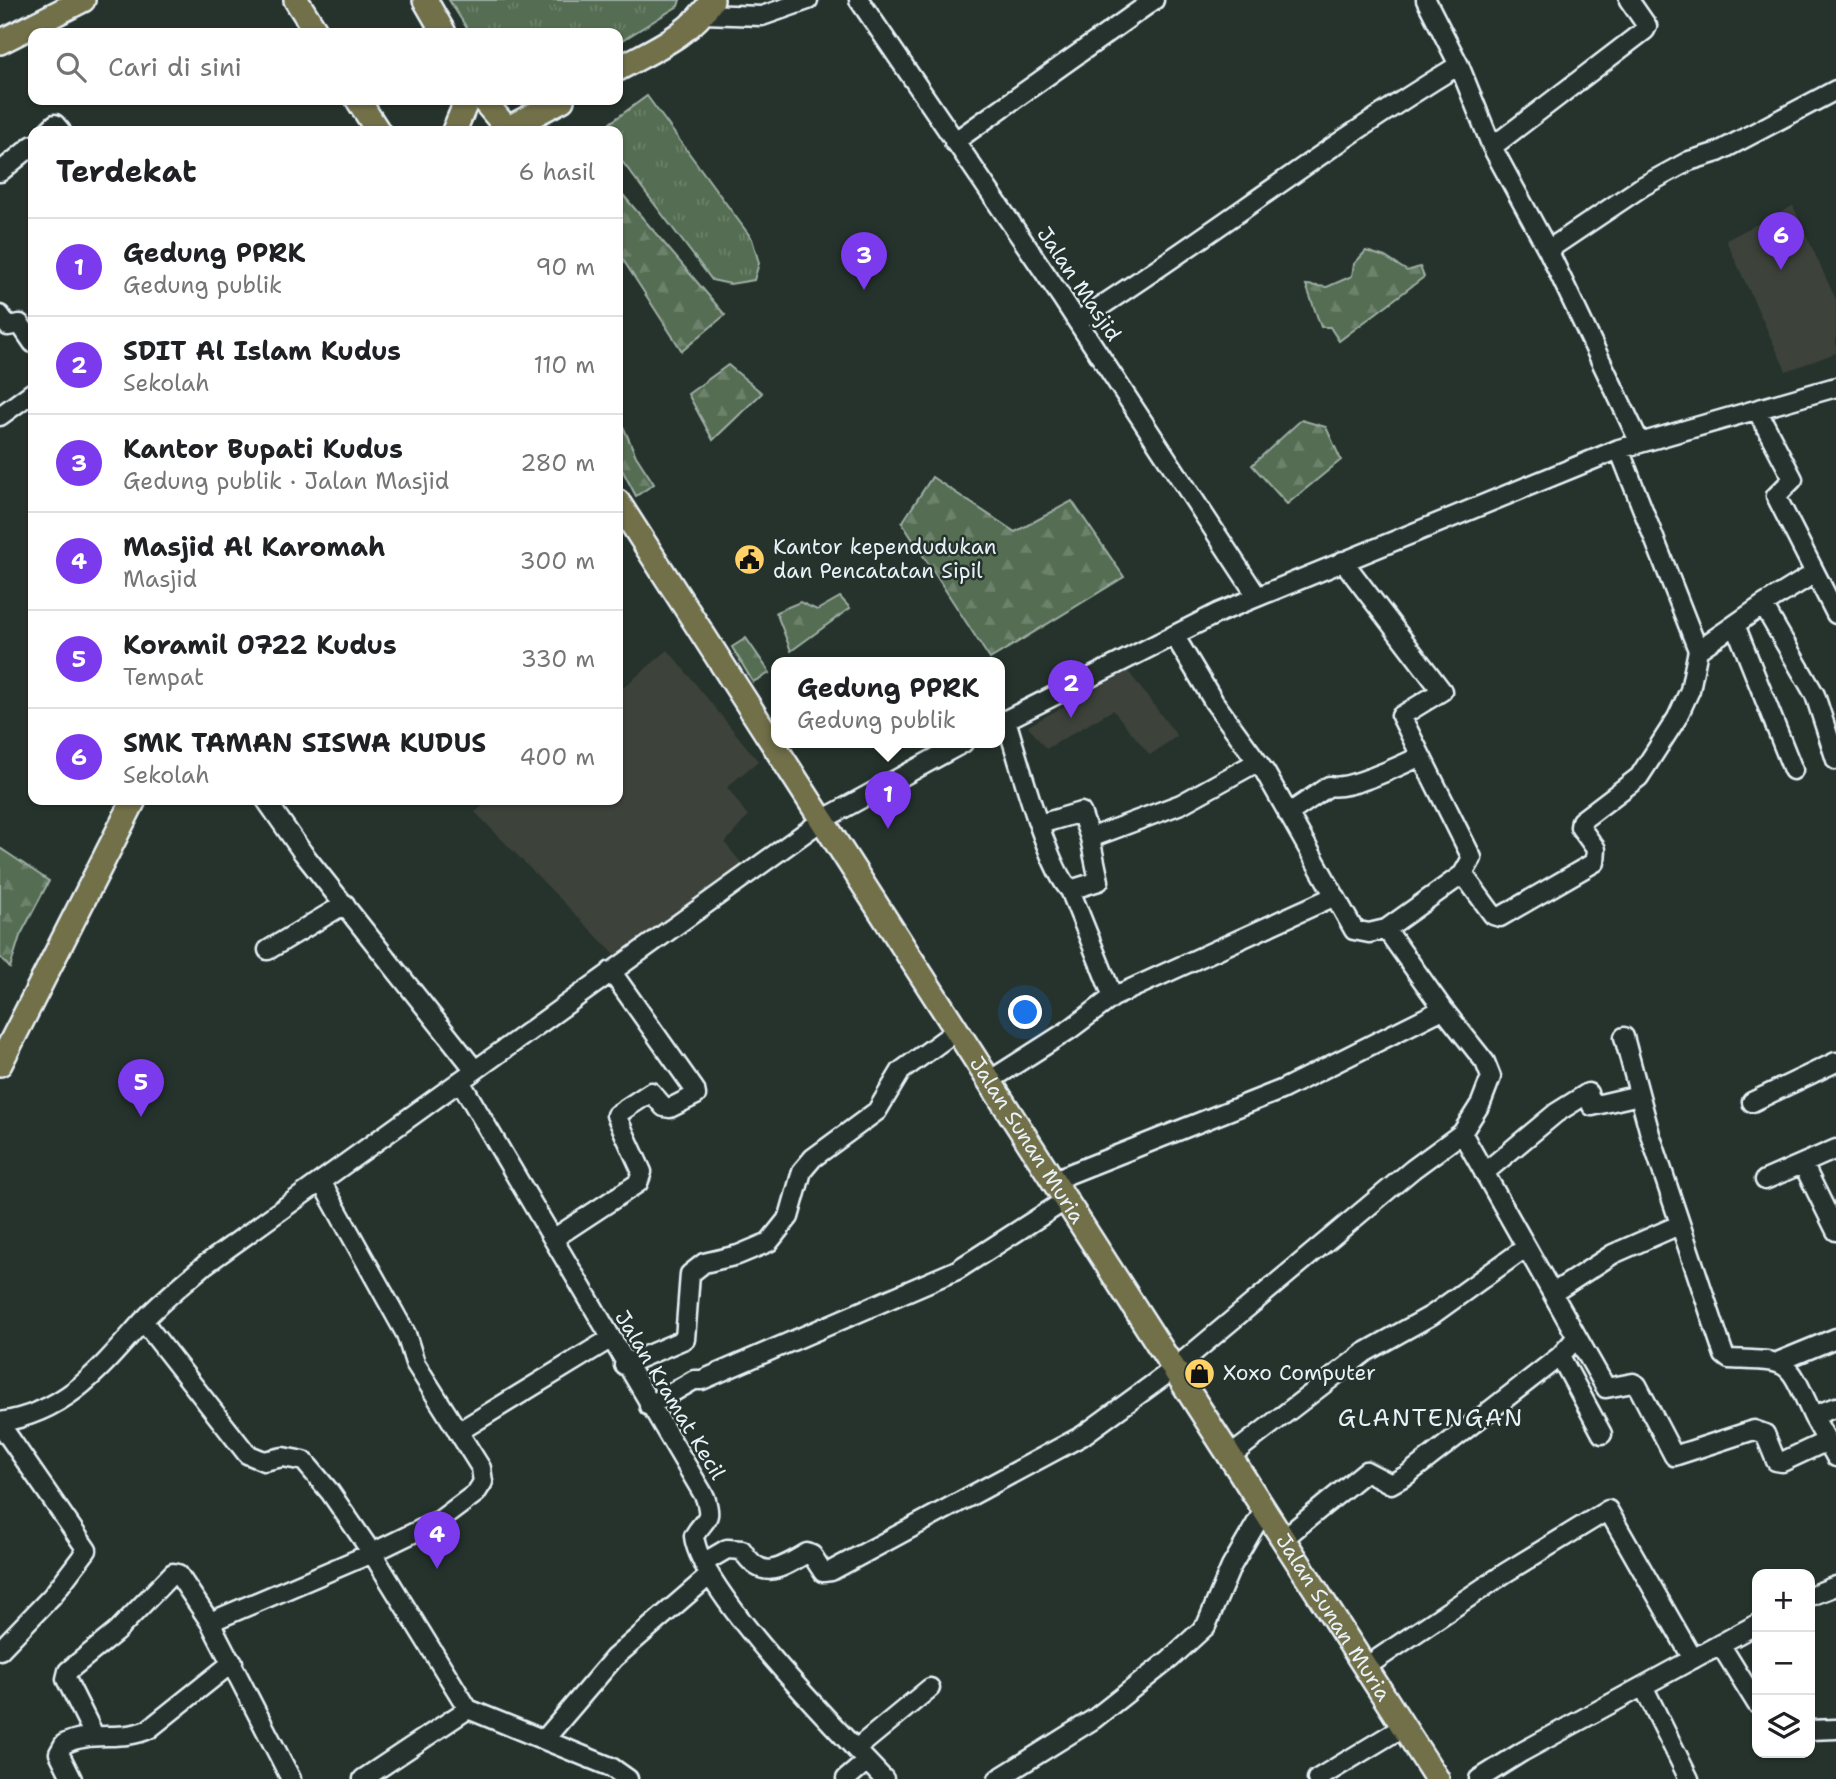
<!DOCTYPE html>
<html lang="id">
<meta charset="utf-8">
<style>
:root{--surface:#fff;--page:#f2f2f2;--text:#202124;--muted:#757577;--line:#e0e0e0;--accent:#7c3aed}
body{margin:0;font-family:"Shantell Sans",sans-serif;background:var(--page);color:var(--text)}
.controls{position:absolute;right:21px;bottom:21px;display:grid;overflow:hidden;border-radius:14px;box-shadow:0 2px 5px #0004}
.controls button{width:63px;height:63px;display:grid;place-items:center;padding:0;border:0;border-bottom:2px solid var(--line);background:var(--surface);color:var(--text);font:35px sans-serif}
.you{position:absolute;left:1026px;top:1013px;width:24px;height:24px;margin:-18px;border:5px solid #fff;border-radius:50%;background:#1a73e8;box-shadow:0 0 0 10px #1a73e833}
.badge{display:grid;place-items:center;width:46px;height:46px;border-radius:50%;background:var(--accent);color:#fff;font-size:23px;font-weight:700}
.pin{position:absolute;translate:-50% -58px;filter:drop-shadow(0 2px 4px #0008)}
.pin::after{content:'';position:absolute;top:37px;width:24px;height:21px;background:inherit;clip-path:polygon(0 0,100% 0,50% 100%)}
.popup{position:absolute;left:771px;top:657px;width:234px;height:91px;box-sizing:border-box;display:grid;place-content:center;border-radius:14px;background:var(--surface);filter:drop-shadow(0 2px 5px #0005);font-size:23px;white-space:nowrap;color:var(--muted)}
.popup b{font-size:26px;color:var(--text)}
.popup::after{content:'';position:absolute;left:50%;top:100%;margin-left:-14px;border:14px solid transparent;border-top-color:var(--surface)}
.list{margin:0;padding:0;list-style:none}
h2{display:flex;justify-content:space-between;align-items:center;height:91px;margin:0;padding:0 28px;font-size:30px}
h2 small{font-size:23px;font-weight:400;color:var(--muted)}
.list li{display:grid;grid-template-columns:46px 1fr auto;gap:21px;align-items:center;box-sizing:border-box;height:98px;padding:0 28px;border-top:2px solid var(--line)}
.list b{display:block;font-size:26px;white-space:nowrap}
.list p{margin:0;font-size:23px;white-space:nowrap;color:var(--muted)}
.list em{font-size:23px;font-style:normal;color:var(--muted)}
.icon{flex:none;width:38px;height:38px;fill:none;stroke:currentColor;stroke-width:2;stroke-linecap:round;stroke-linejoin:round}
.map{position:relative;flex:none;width:1836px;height:1779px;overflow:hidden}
.search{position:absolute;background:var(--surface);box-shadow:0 2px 5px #0004;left:28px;top:28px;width:595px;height:77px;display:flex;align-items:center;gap:18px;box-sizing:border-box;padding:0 24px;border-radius:14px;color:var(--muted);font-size:26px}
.panel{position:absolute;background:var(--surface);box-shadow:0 2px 5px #0004;left:28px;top:126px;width:595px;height:679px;border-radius:14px}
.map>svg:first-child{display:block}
</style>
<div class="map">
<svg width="1836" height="1779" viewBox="0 0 1836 1779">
<defs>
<pattern id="forest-firs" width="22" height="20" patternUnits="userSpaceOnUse" patternTransform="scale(1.75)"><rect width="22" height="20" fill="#556d52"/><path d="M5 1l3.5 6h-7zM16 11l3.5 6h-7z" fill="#6d826c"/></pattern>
<pattern id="park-tufts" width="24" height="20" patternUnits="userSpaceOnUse" patternTransform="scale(1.75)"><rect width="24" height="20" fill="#556d52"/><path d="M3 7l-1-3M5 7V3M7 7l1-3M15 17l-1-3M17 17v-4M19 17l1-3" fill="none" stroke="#6d826c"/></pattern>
</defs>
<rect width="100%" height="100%" fill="#26332d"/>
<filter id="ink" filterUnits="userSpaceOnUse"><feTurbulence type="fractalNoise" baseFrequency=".0143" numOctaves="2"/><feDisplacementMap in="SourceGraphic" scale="14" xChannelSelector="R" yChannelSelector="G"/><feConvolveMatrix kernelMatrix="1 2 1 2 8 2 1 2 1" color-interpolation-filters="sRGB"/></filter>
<g filter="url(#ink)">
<!-- built -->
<path fill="#3c433a" d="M 1793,206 L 1836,300 L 1836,353 L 1786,371 L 1726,240 Z
M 668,650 L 758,761 L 727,787 L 748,816 L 725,843 L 743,865 L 620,960 L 475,812 L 490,800 L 618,800 L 618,692 Z
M 1128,671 L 1177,736 L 1150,755 L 1113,710 L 1046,749 L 1028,726 Z"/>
<!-- forest -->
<path fill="url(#forest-firs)" stroke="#9eafa5" stroke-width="2" d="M 618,189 L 725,315 L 682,351 L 618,252 Z
M 1366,251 L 1385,257 L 1407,271 L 1420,267 L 1424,277 L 1339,341 L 1330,327 L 1321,327 L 1306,285 L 1327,287 L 1352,276 L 1354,264 Z
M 728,365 L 762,393 L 713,440 L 688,394 Z
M 619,417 L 636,456 L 654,484 L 636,496 L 618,462 Z
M 1301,420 L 1326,427 L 1341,460 L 1287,504 L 1252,465 Z
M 932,477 L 1015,532 L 1072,501 L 1124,577 L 990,659 L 902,523 Z
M 840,597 L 850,608 L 791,651 L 776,612 L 800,602 L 817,610 Z
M 746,638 L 770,673 L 753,682 L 732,647 Z
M 0,848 L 49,881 L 20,936 L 10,968 L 0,957 Z"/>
<!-- park -->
<path fill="url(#park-tufts)" stroke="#9eafa5" stroke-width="2" d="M 449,0 L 680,0 L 678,6 L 618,43 L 618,33 L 470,33 Z
M 647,96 L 752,239 L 759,263 L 754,280 L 730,284 L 712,280 L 618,156 L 618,131 L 599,131 Z"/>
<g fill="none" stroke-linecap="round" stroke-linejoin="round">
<defs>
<path id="minor" d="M 859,0 L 1062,298 L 1257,596
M 1426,0 L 1459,65 L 1492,147 L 1548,250 L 1640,443
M 703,14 L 762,16 L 808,0
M 48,131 L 55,124 L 61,131
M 954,142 L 1154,0
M 1492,147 L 1645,30 L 1647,26 L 1629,0
M 0,172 L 33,145
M 1548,250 L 1643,186 L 1689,161 L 1718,152 L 1836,90
M 0,315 L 8,326 L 20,324 L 33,343
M 1078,321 C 1207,239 1328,144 1459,65
M 1757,410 L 1793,479 L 1776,496 L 1836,614
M 0,416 L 33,392
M 1763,605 L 1815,573
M 1730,628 L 1763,605 L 1815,695 L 1836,760
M 1174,635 L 1214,702 L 1265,772 L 1354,930 L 1369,933 L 1386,929
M 1698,650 L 1730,628 L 1738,632 L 1793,770
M 1006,720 C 1017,755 1048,870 1070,890 L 1113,997
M 1000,723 L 1218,613 L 1619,449 L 1836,387
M 266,800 L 303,853 L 475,1070
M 1288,814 L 1329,786 C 1349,791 1401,765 1421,756
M 1040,824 L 1081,812 L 1090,838 L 1181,804 L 1257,762
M 1463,874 L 1493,915 L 1500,917 L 1595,862 L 1596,849 L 1580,827 L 1581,821 L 1639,777 L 1677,718 L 1690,690 L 1698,650 L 1619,449
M 1070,890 L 1099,881 L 1090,838
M 268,950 L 345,904
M 1624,1037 L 1650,1134 L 1724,1355 L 1729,1359 C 1793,1362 1786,1357 1813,1416
M 460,1081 L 705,1497 C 713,1522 705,1517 694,1536 C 700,1592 841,1733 884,1779
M 989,1081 L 1069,1030 L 1113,997 L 1335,896
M 1752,1102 L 1836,1062
M 1803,1164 L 1836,1231
M 1484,1173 L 1556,1113 L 1588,1093 L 1592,1106 L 1639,1095
M 1054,1180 L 1281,1090 L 1443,1009
M 1765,1180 L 1836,1149
M 553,1239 L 638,1183 L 642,1172 L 616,1115 L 651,1092 L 664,1107 L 670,1108 L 696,1095 L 695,1090 L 611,971
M 1553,1293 L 1613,1254 L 1679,1225
M 143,1321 L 247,1454 L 264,1461 L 283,1457 L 304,1461 L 330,1492 L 372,1553 L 468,1709 L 611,1767 L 628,1779
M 1577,1337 L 1606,1388 L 1633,1383 L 1637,1385 L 1674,1456 L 1754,1430 L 1765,1434 L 1776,1461 L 1782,1462 L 1827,1441
M 1560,1356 L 1602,1434
M 1780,1361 L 1836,1338
M 624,1365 L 685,1339 L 690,1274 L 704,1263 L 738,1255 L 769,1242 L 789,1217 L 802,1171 L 813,1158 L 877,1111 L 901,1071 L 956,1031
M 649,1406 L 694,1380 L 702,1380 L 957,1270 L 1066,1200
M 1836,1407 L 1813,1416 L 1836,1457
M 0,1422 C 67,1412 101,1368 142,1322 C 161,1301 185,1282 206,1264 L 824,819 L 963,743
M 0,1424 L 87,1550 L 52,1596 L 0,1650
M 458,1432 L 610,1339
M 1229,1457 L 1364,1353 L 1432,1315 L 1525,1248
M 1283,1539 L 1366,1471 L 1391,1484 L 1407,1475 L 1560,1356 L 1577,1337 L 1462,1133
M 703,1563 L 727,1549 L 742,1550 C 762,1582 779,1569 807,1553 L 812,1555 L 823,1572 L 831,1571 L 1082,1436 L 1175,1368 L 1413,1169 L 1462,1133 L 1481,1103 L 1491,1077 L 1485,1062 L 1443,1009 L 1386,929 L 1463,874 L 1472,858 L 1401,716 L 1442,691 L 1343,561
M 1810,1596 L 1836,1586
M 1720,1644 L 1757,1704
M 1364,1668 L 1505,1573 L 1608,1510 L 1693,1659
M 1643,1686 L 1689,1779
M 1810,1730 L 1836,1729
M 94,1735 L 66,1679 L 68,1671 L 116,1632 L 173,1573 L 178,1574 L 210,1622
M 544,1740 L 614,1658 L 710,1575
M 856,1749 L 930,1688
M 72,1779 L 59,1753 L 64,1744 C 90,1730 122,1742 149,1729 L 233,1662
M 291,1779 L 210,1622 L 372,1553 L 440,1520 L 476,1493 L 483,1482 L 481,1468 L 415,1363 L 406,1334 L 322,1183
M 363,1779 L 468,1709
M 846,1779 L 867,1761
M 998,1779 L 1094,1719 L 1170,1659 L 1206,1626 L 1231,1567 L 1264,1510
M 1317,1779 L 1403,1727
M 1479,1779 L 1522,1752 L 1757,1624"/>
<g id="major">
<path d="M 296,0 L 317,33"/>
<path d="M 425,0 L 444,33"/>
<path d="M 0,42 L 83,0"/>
<path d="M 618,69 C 652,50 691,35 712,0"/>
<path d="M 358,100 L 378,131"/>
<path d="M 483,100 L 506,127"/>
<path d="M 454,131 L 467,100"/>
<path d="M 503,131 L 562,100"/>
<path id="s1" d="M 618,502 L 1437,1779"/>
<path d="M 0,1064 L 134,800"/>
</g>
</defs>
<!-- minor casing -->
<use href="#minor" stroke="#e8f1f8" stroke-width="23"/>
<!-- major casing -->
<use href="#major" stroke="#e8f1f8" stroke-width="28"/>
<!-- minor -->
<use href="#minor" stroke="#26332d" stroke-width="18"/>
<!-- major -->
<use href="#major" stroke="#716f4a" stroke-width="23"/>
</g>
</g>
<!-- icons -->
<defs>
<symbol id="civic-disc" viewBox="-11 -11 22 22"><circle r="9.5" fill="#ffd166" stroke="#26332d"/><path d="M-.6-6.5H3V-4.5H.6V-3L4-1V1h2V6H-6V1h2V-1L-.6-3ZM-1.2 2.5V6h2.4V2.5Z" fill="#111"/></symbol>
<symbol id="shop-disc" viewBox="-11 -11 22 22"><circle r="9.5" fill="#ffd166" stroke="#26332d"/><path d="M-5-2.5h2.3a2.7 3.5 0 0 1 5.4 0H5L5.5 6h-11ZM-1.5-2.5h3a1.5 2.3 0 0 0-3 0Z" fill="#111"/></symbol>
</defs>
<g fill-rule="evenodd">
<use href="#civic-disc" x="732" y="542" width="35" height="35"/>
<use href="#shop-disc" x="1182" y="1356" width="35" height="35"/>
</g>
<g text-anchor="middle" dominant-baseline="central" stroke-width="5" stroke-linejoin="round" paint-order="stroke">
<!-- street labels -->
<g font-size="21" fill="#e8f1f8" stroke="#26332d">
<text transform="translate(1079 284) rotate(56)">Jalan Masjid</text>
<text stroke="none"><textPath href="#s1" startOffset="758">Jalan Sunan Muria</textPath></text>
<text transform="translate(670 1395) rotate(59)">Jalan Kramat Kecil</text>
<text stroke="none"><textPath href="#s1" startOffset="1325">Jalan Sunan Muria</textPath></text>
</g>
<!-- poi labels -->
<g font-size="21" fill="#e8f1f8" stroke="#26332d" text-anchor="start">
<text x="773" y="547">Kantor kependudukan<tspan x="773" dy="24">dan Pencatatan Sipil</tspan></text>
<text x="1223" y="1373">Xoxo Computer</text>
</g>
<!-- quarter labels -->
<g font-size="24" letter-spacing="2" fill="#e8f1f8" stroke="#26332d">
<text x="1431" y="1418">GLANTENGAN</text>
</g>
</g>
</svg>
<div class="controls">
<button>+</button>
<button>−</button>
<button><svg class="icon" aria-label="layers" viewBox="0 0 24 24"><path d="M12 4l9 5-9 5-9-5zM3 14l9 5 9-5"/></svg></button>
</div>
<div class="you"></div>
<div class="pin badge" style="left:888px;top:829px">1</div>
<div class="popup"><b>Gedung PPRK</b>Gedung publik</div>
<div class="pin badge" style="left:1071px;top:718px">2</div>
<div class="pin badge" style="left:864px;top:290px">3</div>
<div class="pin badge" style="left:437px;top:1569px">4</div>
<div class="pin badge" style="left:141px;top:1117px">5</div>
<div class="pin badge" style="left:1781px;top:270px">6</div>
<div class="search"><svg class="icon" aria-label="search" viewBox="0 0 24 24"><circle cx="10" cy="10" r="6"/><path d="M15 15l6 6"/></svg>Cari di sini</div>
<section class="panel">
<h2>Terdekat<small>6 hasil</small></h2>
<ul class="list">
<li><span class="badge">1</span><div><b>Gedung PPRK</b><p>Gedung publik</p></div><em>90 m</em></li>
<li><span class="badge">2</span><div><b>SDIT Al Islam Kudus</b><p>Sekolah</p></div><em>110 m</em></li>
<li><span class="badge">3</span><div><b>Kantor Bupati Kudus</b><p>Gedung publik · Jalan Masjid</p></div><em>280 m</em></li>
<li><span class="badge">4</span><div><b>Masjid Al Karomah</b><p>Masjid</p></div><em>300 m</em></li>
<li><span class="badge">5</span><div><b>Koramil 0722 Kudus</b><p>Tempat</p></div><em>330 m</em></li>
<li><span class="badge">6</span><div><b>SMK TAMAN SISWA KUDUS</b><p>Sekolah</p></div><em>400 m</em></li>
</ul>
</section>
</div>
